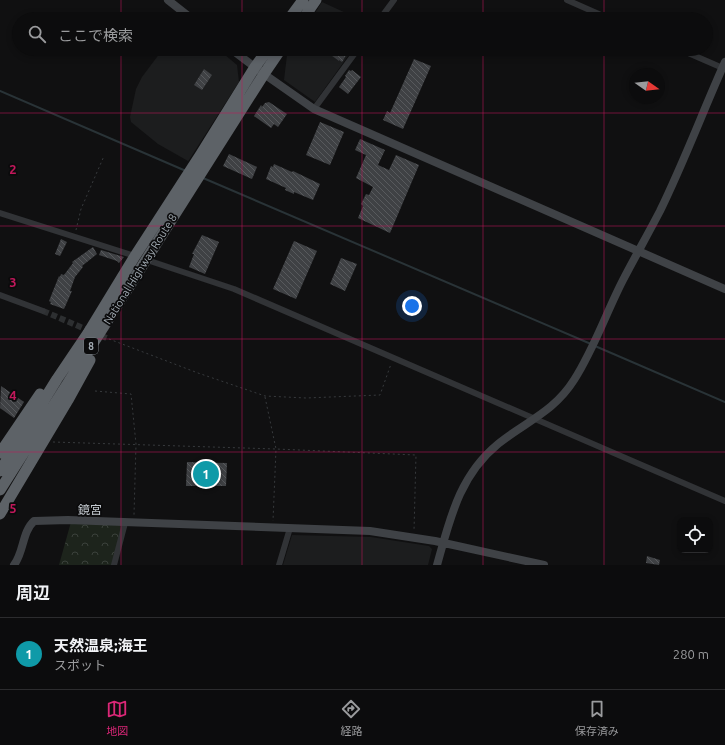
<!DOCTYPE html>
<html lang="ja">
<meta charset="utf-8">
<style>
:root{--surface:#0c0c0d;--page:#1a1a1b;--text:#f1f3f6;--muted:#9a9b9d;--line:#2c2c2e;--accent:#db2777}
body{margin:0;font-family:Ubuntu,"Noto Sans JP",sans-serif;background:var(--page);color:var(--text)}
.controls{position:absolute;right:12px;bottom:12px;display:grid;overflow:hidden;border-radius:8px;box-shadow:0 2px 6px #0003}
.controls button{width:36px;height:36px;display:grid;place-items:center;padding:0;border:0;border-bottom:1px solid var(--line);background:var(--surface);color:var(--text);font:20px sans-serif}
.compass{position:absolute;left:629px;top:68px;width:36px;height:36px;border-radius:50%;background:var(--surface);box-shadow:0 2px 6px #0003;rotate:104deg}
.you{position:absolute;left:412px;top:306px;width:14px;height:14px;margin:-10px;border:3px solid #fff;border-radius:50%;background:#1a73e8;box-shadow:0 0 0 6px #1a73e833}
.badge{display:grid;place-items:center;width:26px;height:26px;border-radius:50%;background:var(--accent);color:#fff;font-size:13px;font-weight:700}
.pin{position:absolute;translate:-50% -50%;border:2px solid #fff;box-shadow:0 1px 4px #0006}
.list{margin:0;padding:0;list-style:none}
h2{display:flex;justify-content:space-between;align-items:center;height:52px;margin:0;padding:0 16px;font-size:17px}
h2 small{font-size:13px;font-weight:400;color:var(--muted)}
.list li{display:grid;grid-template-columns:26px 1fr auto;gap:12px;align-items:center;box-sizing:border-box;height:72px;padding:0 16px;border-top:1px solid var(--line)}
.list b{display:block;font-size:15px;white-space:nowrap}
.list p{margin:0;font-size:13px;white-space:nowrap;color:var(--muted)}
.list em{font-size:13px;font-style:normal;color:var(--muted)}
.icon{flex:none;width:22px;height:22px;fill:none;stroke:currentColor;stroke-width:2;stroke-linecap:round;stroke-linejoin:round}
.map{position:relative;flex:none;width:725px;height:565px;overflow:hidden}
.search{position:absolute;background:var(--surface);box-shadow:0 2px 6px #0003;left:12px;right:12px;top:12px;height:44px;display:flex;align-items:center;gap:10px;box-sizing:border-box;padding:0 14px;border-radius:22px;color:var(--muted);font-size:15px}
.sheet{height:124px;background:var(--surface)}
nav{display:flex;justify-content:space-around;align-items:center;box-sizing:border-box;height:56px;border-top:1px solid var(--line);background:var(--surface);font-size:11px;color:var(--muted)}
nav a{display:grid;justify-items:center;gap:2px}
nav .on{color:var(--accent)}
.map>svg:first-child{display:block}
</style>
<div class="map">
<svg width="725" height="565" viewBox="0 0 725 565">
<defs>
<pattern id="forest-crowns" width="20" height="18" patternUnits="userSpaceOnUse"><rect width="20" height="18" fill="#1d241c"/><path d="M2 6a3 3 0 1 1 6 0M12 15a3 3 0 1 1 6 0" fill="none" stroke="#3b413b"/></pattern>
<pattern id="building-back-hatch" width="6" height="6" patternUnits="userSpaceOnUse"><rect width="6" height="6" fill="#3f4144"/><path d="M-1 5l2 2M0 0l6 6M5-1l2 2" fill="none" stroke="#585a5d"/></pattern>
</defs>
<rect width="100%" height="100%" fill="#101011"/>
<!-- built -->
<path fill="#1c1d1e" d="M 322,2 L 359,19 L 311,19 Z
M 163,49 L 218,49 L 237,65 L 239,82 L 189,160 L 188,161 L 158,144 L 131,122 L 130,117 L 136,89 L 142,77 Z
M 291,49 L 353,49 L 315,102 L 284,80 L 287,55 Z
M 292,535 L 371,537 L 429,546 L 432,549 L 428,565 L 283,565 Z"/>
<!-- forest -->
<path fill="url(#forest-crowns)" d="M 71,522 L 123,525 L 112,565 L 59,565 Z"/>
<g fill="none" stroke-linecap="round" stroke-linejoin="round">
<!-- stream -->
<path stroke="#293337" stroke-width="2" d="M 0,91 L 186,171
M 203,178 L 591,344
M 595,346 L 725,402"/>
</g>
<!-- building -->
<path fill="url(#building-back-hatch)" d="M 323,49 L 350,49 L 342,62 L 339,60 L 339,61 Z
M 414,59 L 431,66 L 403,129 L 383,120 L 387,111 L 390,113 Z
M 204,69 L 212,75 L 202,90 L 194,85 Z
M 349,70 L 351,71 L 352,70 L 361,77 L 348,94 L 339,87 L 346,77 L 345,76 Z
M 269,102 L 287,114 L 278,127 L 274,124 L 271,128 L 254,116 L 261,105 L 262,107 L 265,103 Z
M 320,122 L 344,132 L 330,165 L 306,155 Z
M 360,139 L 385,150 L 378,165 L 389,170 L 396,155 L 419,165 L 390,233 L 358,218 L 363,206 L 361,204 L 366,194 L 369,195 L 373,187 L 356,178 L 366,155 L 355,150 Z
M 229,154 L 257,167 L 252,179 L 223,166 Z
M 274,164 L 292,172 L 293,171 L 320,184 L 313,200 L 294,192 L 294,194 L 285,190 L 286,188 L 266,179 L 271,166 L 273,167 Z
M 202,235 L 219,242 L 205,274 L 189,267 L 194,254 L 192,254 Z
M 61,239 L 67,242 L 60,256 L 55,254 Z
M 294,241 L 317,251 L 296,299 L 273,289 Z
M 93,247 L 97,254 L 82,266 L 83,267 L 75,277 L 70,291 L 72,291 L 64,309 L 50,304 L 51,302 L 49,301 L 59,276 L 60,277 L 61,274 L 64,275 L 73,263 L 72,262 Z
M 101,250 L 124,257 L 119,263 L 117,261 L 99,255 Z
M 341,258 L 357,264 L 345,291 L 330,284 Z
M 1,386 L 24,402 L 14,418 L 0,408 Z
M 187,462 L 227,463 L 226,486 L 186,486 Z
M 647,556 L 660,560 L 659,565 L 646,563 Z"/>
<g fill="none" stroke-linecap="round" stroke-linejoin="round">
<!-- street-tunnel -->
<path stroke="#2d2f31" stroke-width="6" stroke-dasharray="6 3" stroke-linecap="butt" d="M 43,311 L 109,339"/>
<!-- path -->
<path stroke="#373a3d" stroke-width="1" stroke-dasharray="2 3" stroke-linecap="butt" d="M 76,230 L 81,209 L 104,156
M 109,339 L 198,373 L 265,396 L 306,398 L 380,395 L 391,364
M 95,391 L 131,394 L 136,444 L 134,515
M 265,397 L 276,449 L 273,521
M 53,442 L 276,449 L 416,455 L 414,531"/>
<!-- street -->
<path stroke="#313336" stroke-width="6" d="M 567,0 L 610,19
M 380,19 L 394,0
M 679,49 L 725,69
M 314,109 L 358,49
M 0,213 L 135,256
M 147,260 L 234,289 L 725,501
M 0,295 L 43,311
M 114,565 L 125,523
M 279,565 L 290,528"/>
<!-- secondary -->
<path stroke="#3f4246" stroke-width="8" d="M 168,0 L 192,19
M 231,49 L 264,74 L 314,109 L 725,289
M 14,565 C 24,552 22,532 34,521 L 68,520 L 370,531 L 435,541 L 544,565
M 437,565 C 450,519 459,476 498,444 C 525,422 554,412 574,380 C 594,349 606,313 623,280 C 635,257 648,234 660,211 C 684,162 703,111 725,62"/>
<!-- highway -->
<path stroke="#5d6267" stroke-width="11" d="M 289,19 L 303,0
M 303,19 L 316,0
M 0,453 L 40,394
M 0,471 L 57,379 L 88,333 L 135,256 L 201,154 L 255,67 L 268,49
M 0,490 L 264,74 L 281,49
M 0,514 L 68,400 L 90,360"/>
</g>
<!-- grid -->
<path fill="none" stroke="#c2185b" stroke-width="1" stroke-opacity="0.55" d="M 121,0 L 121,19M 242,0 L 242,19M 362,0 L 362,19M 483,0 L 483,19M 604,0 L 604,19M 121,49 L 121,565M 242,49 L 242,565M 362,49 L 362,565M 483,49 L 483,565M 604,49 L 604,565M 0,113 L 725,113M 0,226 L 725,226M 0,339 L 725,339M 0,452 L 725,452"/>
<g text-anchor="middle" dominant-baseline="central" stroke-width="3.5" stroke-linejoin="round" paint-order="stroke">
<!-- shield labels -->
<rect fill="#0b0b0c" stroke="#747a80" stroke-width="1" x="84" y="338" width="14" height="16" rx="3"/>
<g font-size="10" font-weight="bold" fill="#a1aab2">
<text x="91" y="346">8</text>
</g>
<!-- street labels -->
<g font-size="11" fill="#a1aab2" stroke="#0b0b0c">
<text transform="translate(140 269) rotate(-58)">National Highway Route 8</text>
</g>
<!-- neighbourhood labels -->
<g font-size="12" fill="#c2c8ce" stroke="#0b0b0c">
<text x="90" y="509">鏡宮</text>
</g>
</g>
<g font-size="13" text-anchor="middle" font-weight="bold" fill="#c2185b" stroke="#0b0b0c" stroke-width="3.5" stroke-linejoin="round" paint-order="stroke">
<text x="13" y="174">2</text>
<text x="13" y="287">3</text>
<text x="13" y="400">4</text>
<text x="13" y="513">5</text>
</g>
</svg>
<div class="controls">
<button><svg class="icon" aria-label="locate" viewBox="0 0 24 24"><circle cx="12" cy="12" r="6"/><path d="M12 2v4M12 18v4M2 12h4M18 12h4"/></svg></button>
</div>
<svg class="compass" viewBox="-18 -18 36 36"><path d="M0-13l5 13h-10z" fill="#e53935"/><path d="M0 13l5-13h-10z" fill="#9a9b9d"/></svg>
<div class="you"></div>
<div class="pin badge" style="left:206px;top:474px;background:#0f9aa8">1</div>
<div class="search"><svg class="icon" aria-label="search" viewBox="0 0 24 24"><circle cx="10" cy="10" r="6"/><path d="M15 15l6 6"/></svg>ここで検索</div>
</div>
<section class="sheet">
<h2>周辺<small></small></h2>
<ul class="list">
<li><span class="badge" style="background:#0f9aa8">1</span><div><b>天然温泉;海王</b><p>スポット</p></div><em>280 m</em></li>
</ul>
</section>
<nav>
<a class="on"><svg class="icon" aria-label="map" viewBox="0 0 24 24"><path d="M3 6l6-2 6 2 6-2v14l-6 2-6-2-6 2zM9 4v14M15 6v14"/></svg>地図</a>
<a><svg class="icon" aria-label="directions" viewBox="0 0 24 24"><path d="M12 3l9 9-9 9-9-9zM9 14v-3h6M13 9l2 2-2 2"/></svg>経路</a>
<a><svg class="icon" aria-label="saved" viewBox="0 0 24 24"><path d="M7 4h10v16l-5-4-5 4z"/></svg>保存済み</a>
</nav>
